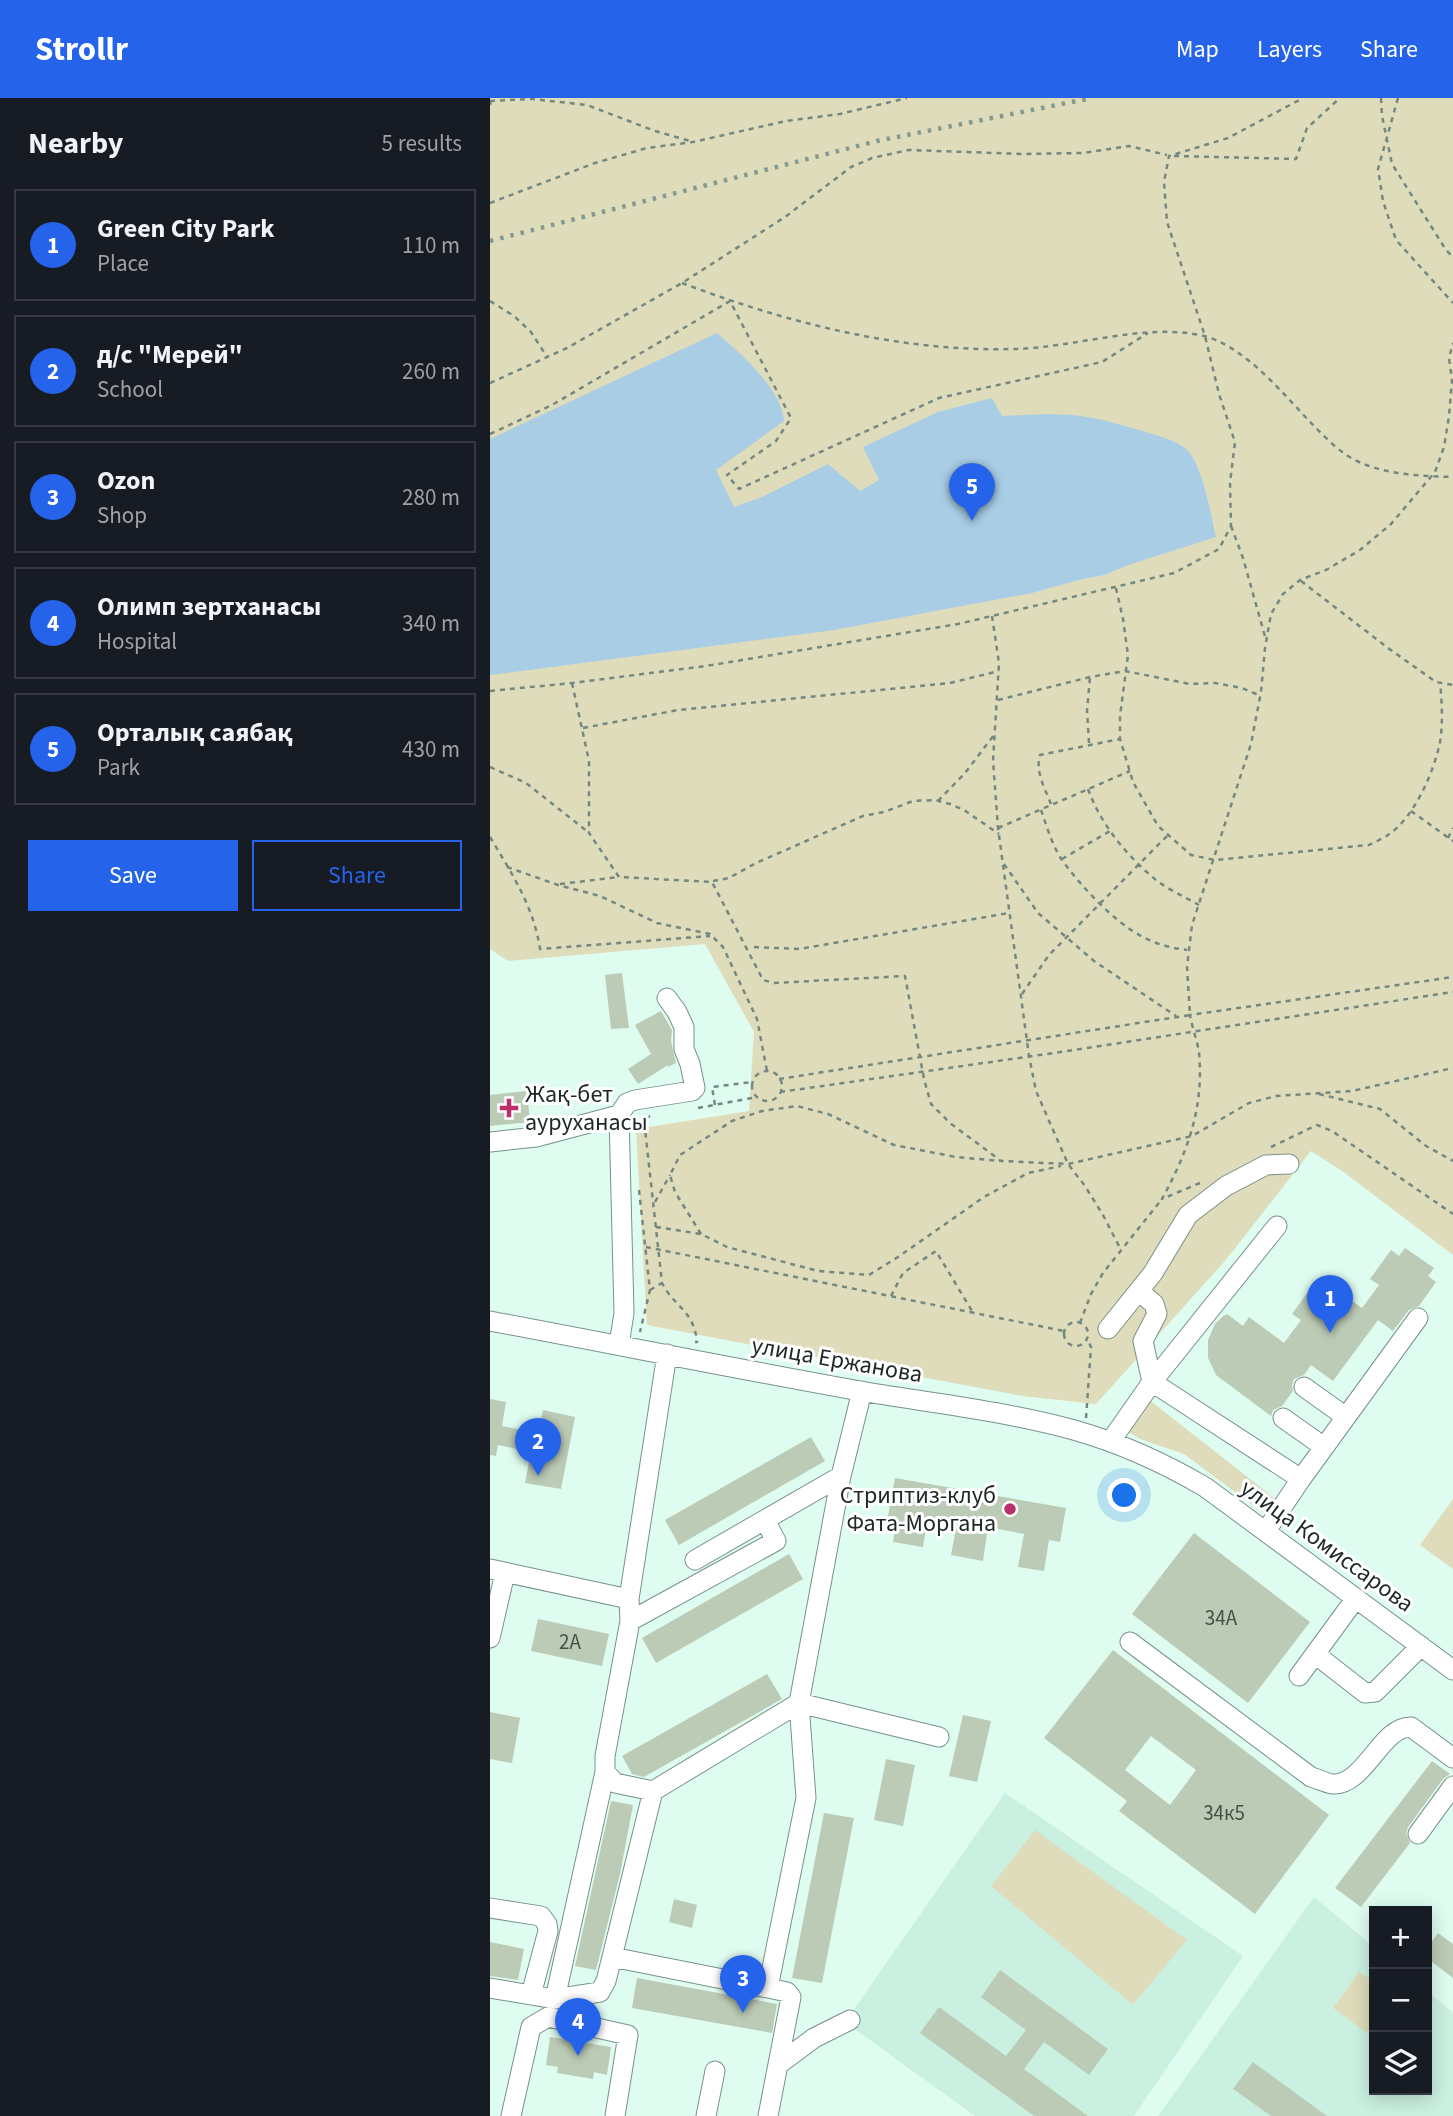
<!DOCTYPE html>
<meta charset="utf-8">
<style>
:root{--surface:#171b24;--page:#242831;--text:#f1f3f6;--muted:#9ea1a6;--line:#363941;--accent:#2563eb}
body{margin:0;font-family:"Source Sans 3",sans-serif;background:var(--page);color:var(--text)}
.controls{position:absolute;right:21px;bottom:21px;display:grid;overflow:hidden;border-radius:0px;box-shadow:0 4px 18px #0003}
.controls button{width:63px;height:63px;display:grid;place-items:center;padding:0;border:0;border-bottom:2px solid var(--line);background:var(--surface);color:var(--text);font:35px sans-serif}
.you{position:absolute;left:635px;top:1398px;width:24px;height:24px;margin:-18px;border:5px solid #fff;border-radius:50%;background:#1a73e8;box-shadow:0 0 0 10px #1a73e833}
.badge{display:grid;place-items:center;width:46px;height:46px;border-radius:50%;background:var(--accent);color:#fff;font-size:23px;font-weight:700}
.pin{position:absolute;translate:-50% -58px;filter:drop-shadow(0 2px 4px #0008)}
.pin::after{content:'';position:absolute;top:37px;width:24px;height:21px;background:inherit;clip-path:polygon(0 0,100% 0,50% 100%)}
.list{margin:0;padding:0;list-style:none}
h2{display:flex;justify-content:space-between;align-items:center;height:91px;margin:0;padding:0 28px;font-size:30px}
h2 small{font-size:23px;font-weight:400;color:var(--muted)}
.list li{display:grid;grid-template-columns:46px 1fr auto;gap:21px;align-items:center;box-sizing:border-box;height:112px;margin:0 14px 14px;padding:0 14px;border:2px solid var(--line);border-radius:0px}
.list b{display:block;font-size:26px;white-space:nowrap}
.list p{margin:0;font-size:23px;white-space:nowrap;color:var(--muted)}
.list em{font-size:23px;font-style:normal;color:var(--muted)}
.actions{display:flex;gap:14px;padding:21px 28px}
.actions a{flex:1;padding:16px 0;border:2px solid var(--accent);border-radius:0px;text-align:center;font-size:24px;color:var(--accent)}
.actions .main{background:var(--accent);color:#fff}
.icon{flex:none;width:38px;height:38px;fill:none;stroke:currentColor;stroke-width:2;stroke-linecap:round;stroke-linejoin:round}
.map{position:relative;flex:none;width:963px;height:2018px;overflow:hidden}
header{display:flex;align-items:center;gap:42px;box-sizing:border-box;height:98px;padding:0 35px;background:var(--accent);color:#fff}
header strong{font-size:33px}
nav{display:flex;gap:38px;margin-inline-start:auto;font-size:24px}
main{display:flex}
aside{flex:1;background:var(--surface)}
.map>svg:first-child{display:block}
</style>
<header>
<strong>Strollr</strong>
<nav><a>Map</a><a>Layers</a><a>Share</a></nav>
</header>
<main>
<aside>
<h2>Nearby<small>5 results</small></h2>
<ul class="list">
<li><span class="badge">1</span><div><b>Green City Park</b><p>Place</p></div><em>110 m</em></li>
<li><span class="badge">2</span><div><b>д/с &quot;Мерей&quot;</b><p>School</p></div><em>260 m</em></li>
<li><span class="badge">3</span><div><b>Ozon</b><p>Shop</p></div><em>280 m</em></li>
<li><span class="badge">4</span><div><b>Олимп зертханасы</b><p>Hospital</p></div><em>340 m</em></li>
<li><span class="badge">5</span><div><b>Орталық саябақ</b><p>Park</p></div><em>430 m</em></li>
</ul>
<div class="actions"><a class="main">Save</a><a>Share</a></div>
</aside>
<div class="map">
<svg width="963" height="2018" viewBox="0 0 963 2018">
<rect width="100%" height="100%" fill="#dffcf0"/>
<!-- built -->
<path fill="#caf0e1" d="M 515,1695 L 753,1858 L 644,2018 L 485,2018 L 355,1924 Z
M 824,1799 L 884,1849 L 884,1992 L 937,1992 L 937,1893 L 963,1915 L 963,2018 L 668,2018 Z"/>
<!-- green -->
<path fill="#dfdcbb" d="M 0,0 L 963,0 L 963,1157 L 855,1075 L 821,1053 L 735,1163 L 606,1306 L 532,1298 L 157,1227 L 146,1031 L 259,1013 L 264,934 L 215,846 L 18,863 L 0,851 Z
M 653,1297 L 793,1407 L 773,1415 L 694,1356 L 650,1341 L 639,1334 Z
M 963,1401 L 963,1471 L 930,1447 Z
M 545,1732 L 697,1842 L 643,1907 L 501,1788 Z
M 869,1874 L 884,1884 L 884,1940 L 843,1910 Z"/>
<!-- water -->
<path fill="#a8cde5" d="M 227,235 C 250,255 292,291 294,323 L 226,372 L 244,409 L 272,399 L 338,366 L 370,393 L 389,382 L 373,349 L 448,314 L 502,300 L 512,318 C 542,317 573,314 603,320 C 619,323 634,328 649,332 C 665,337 686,341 698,353 C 713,369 721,418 726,439 L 641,466 L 614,477 L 592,481 L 542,495 L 344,532 L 0,577 L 0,341 Z"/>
<!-- building -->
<path fill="#bccbb6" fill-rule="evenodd" d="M 132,875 L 139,930 L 121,931 L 115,877 Z
M 171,913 L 182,932 L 181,943 L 186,965 L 178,969 L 178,967 L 148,986 L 138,971 L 161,956 L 145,927 Z
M 37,993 L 40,1024 L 0,1028 L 0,997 Z
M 915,1150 L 944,1170 L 938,1178 L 946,1184 L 929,1208 L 919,1212 L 903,1233 L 888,1222 L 843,1283 L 821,1267 L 814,1277 L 804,1281 L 802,1287 L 803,1293 L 792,1308 L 783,1312 L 781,1318 L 726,1277 L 718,1260 L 718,1242 L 725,1226 L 732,1219 L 737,1216 L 753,1228 L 759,1219 L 794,1245 L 811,1222 L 802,1216 L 823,1187 L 831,1193 L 837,1185 L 872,1210 L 889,1187 L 880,1181 L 901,1152 L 909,1158 Z
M 0,1301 L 16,1304 L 12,1328 L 48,1335 L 53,1312 L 85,1319 L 71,1391 L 35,1385 L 41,1354 L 8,1347 L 6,1358 L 0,1357 Z
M 321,1339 L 335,1363 L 189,1447 L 175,1422 Z
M 405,1380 L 576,1410 L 570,1444 L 559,1442 L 554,1473 L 528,1469 L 534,1436 L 498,1429 L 493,1463 L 461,1457 L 467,1425 L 438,1420 L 433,1449 L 403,1444 L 406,1425 L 397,1423 Z
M 704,1435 L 820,1524 L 758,1605 L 642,1516 Z
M 299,1456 L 313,1481 L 166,1565 L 152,1540 Z
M 48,1521 L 119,1536 L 112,1568 L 41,1553 Z
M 623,1552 L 839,1717 L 765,1816 L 629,1713 L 637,1703 L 554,1640 ZM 661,1638 L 706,1672 L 680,1707 L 635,1672 Z
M 277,1576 L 292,1601 L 154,1679 L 142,1676 L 132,1658 Z
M 0,1614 L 30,1620 L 22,1665 L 0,1661 Z
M 473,1617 L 501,1623 L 487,1684 L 459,1678 Z
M 396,1661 L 425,1667 L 413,1728 L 384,1722 Z
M 942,1663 L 960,1676 L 953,1681 L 918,1729 L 916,1735 L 920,1745 L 871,1809 L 845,1790 Z
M 121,1703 L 143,1707 L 130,1776 L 106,1872 L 85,1868 Z
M 334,1715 L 364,1720 L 332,1885 L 302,1880 Z
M 184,1801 L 207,1807 L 202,1830 L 179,1824 Z
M 948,1835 L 963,1846 L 963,1880 L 937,1860 L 937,1850 Z
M 0,1844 L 34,1851 L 28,1882 L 0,1878 Z
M 510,1872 L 618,1951 L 599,1977 L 554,1944 L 534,1971 L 598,2018 L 544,2018 L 430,1935 L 449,1909 L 516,1958 L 536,1932 L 491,1899 Z
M 147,1880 L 287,1906 L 282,1935 L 142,1910 Z
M 60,1939 L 121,1949 L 117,1977 L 104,1974 L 103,1981 L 67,1975 L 68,1969 L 56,1967 Z
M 763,1964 L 837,2018 L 781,2018 L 743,1991 Z"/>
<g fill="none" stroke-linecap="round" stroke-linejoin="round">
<defs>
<path id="minor" d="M 0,1044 L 46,1039 L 129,1017
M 649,1193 L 664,1206 L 667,1216 L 653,1243 L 662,1284
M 0,1223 C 123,1246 247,1271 370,1293 C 442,1305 514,1313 584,1332 C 630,1345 674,1365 715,1389 L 963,1572
M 618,1231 L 663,1175 L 698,1117 L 736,1088 L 776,1067 L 799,1066
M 129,1247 L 134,1215 L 129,1017 L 137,1005 L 145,1002 L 202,993 L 205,990 L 200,966 L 194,951 L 194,929 L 187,914 L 177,900
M 662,1284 L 787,1128
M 814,1289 L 856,1319
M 372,1293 L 351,1378 L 309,1605 L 163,1693 L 122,1859 L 278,1890 L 316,1700 L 309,1605 L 449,1639
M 793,1320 L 834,1349
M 620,1344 L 662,1284 L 811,1381 L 776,1433
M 811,1381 L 928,1220
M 205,1462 L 351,1378
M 0,1471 L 139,1501
M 140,1523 L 286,1443 L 275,1422
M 0,1540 L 15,1475
M 640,1544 L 821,1679 C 828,1681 836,1685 842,1686 C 875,1688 891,1628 921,1629 L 963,1660
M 825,1556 L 875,1595 L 885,1594 L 931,1548
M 809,1578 L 866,1500
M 163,1693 L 125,1685 L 115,1674 L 115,1658 L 140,1523 L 139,1501 L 177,1256
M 928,1736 L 963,1688
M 0,1810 L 51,1818 L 57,1826 L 58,1833 L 41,1897 L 65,1901 L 110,1894 L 116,1883 L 122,1859
M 0,1890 L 41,1897
M 278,1890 L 297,1894 L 301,1899 L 278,2018
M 65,1901 L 115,1674
M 289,1966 L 324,1940 L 360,1922
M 21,2018 L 41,1929 L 58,1919 L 138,1937 L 125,2018
M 216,2018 L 225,1973"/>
</defs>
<!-- minor casing -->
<use href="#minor" stroke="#779287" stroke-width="21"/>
<!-- path -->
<path stroke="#758880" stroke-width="2.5" stroke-dasharray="5 5" stroke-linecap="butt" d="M 891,0 L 892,18 L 902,66 L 956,152 L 963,159
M 908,0 L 888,71 L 893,103 L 906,142 L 963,205
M 0,3 L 42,1 L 97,7 L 165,33 L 200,43
M 0,7 L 2,0
M 684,58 L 806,61 L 817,30 L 850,0
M 0,105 L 105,65 L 157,50 L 203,44 L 296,23 L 350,16 L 417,0
M 192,185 C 298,225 410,254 524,251 C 583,250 656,224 714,238 C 756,249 794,297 824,328 C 837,341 851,356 869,364 C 898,377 932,378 963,379
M 0,203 L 24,218 L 41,234 L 57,259
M 0,285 L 77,250 L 192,185 L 295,119 L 361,69 L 382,60 L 419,52 L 533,56 L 593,55 L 639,48 L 677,57
M 0,336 L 62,307 L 240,203 L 301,320 L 286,343 L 237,377 L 249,391 L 449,300 L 612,264 L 658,235
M 741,428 L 753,460 L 776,542
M 811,483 L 898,550 L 946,584 L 963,587
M 626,490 L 633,521 L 638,557 L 630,618 L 630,641 L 643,684 L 668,728 L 701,757 L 725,762 L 879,747 C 885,744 892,741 898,737 C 924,720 944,674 950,644 C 953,625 952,604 950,584
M 502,518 L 509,565 L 503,663 L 508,730 L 539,958 L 546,993 L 578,1066 L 595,1088 L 613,1117 L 631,1152
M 82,585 L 99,663 L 99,735 L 129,779 L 222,784 L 273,882 L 284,885 L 415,878 L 434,981 L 441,1006 L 460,1025 L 511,1063 L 578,1066 L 702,1038 L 759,1005 L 786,998 L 862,993 L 963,970
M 0,593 L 82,585 L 216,568 L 468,526 L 684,475 L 729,451 L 741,428 L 740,385 L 745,344 L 729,296 L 715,238 L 677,124 L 674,84 L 679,58 L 738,40 L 813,0
M 508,602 L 600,579 L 635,573 L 700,586 L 725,585 L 752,590 L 771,598
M 93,630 L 188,612 L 460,585 L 509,573
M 599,645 L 597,613 L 600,579
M 0,669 L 36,685 L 98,734
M 598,691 C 611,727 637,758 666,782 C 679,792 695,799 709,807
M 448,703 L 475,675 L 504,637
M 561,706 C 555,691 545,673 550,657 L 630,641
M 551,712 C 557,729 562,747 572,762 C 591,788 622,822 651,838 C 665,846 681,850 697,852
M 921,713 L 963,743
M 508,730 L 640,673
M 0,739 C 21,774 44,809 50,851 L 220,838
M 958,740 L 963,730
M 572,761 L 620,733
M 514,766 L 548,815 L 604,863 L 686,918
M 17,769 L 68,787 L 110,798 L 167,825 L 220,836 L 233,849 L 267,921 L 277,973
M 223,783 L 239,780 L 266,765 L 373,718 L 394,714 L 423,703 L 445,702 L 460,706 L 474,712 L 509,736
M 70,786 L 129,779
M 264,849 L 309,851 L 519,815
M 532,896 L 559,857 L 678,737
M262 988a15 15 0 1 1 30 0a15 15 0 1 1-30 0Z
M 289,981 L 700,917 L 697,869 L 702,827 L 761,646 L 771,594 L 775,550 L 781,516 L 793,496 L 810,482 L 836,472 L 870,452 L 901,426 L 945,374 L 954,349 L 959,318 L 962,282 L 959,260 L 963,245
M 290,994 L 564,955 L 963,894
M 829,996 L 890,1011 L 936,1048 L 963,1063
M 225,1007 L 222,989 L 262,984
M 208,1010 L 267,999
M 160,1018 L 154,1022 L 172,1185 C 184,1209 204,1212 207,1244 L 205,1244
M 781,1049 L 827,1027 L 842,1033 L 963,1116
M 710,1085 L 672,1101 C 698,1053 714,1010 709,954 C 707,942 702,929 700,917 L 963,879
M 149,1092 L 160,1192 L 150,1234
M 165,1104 L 180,1077
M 166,1129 L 211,1136 L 237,1149 L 328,1173 L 379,1177 L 408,1159 L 494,1099 L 538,1075 L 571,1068
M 211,1136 L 185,1094 L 180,1077 L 190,1057 L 242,1023 L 272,1013 L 307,1008 L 338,1016 L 404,1047 L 466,1059 L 510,1063
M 156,1149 L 574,1233
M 160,1192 L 172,1185
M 401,1198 L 413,1175 L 446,1153 L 482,1213
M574 1236a12 12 0 1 1 24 0a12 12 0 1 1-24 0Z
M 590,1225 L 601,1196 L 613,1175 L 672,1101
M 596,1320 L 601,1249 L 597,1240"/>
<!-- minor -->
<use href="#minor" stroke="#fff" stroke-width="19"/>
<!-- rail -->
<path stroke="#849990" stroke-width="4.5" stroke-dasharray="3.5 7" stroke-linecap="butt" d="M 0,143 L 387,43 L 602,0"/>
</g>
<!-- markers -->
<g fill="#bb306a" stroke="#fff" stroke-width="2.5">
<path d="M15.5 999.5h7v7h7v7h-7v7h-7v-7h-7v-7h7z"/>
<circle cx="520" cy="1411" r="7"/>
</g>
<g text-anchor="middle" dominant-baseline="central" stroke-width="6" stroke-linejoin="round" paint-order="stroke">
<!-- number labels -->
<g font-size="21" fill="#455148">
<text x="731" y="1520">34А</text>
<text x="80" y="1544">2А</text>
<text x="734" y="1715">34к5</text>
</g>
<!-- poi labels -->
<g font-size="24" fill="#1d2824" stroke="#fff" text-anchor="start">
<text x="35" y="996">Жақ-бет<tspan x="35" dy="28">ауруханасы</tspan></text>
<text x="506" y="1397" text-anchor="end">Стриптиз-клуб<tspan x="506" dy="28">Фата-Моргана</tspan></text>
</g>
<!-- street labels -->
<g font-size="24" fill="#1d2824" stroke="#fff">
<text transform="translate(347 1262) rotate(10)">улица Ержанова</text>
<text transform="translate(837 1448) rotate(36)">улица Комиссарова</text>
</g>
</g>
</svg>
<div class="controls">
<button>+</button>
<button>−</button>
<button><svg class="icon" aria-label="layers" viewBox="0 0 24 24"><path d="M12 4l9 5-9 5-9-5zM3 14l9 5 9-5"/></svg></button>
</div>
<div class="you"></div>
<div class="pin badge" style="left:840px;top:1235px">1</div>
<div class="pin badge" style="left:48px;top:1378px">2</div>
<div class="pin badge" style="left:253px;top:1915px">3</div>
<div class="pin badge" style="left:88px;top:1958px">4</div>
<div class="pin badge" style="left:482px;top:423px">5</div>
</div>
</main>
